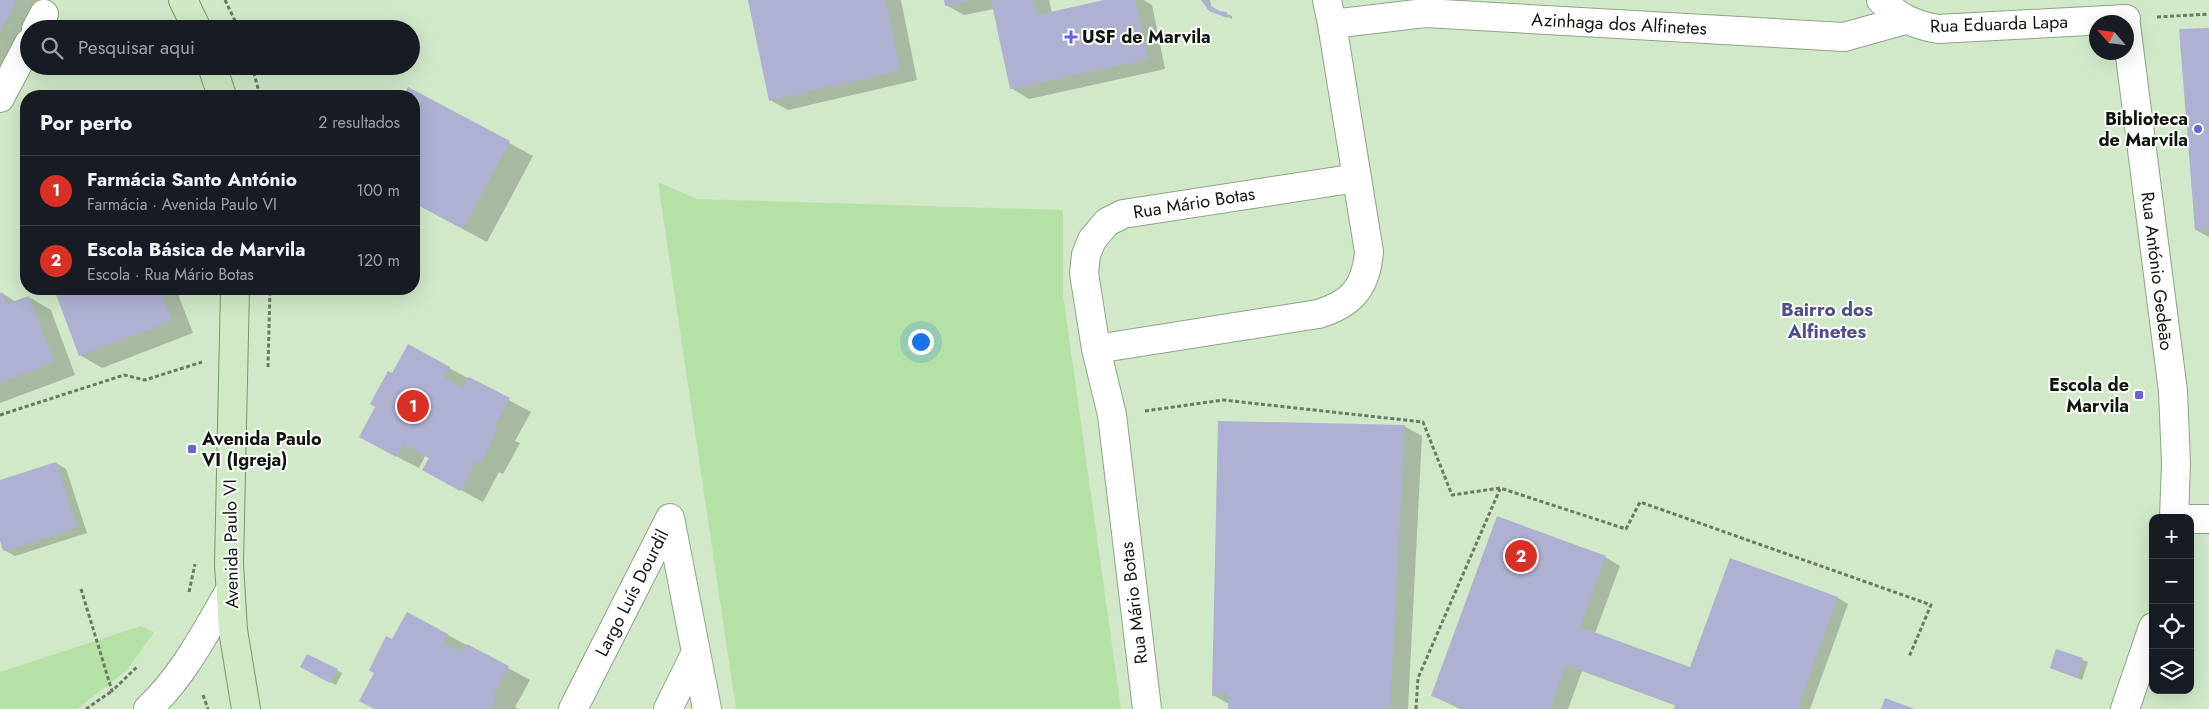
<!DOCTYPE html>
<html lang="pt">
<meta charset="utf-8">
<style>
:root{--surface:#171b24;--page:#20242c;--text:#f1f3f6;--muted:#9ea1a6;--line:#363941;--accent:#d93025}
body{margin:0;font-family:Jost,sans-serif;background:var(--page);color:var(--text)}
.controls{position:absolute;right:15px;bottom:15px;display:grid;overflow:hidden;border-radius:10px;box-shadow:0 5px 20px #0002}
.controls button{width:45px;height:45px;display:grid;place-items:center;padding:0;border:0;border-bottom:1px solid var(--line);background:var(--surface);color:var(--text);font:25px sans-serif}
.compass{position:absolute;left:2089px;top:15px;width:45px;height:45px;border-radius:50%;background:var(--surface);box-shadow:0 5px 20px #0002;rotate:298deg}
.you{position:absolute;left:920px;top:341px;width:18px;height:18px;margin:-12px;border:4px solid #fff;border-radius:50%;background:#1a73e8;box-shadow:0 0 0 8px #1a73e833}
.badge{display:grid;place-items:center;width:32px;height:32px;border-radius:50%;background:var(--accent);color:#fff;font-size:16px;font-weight:700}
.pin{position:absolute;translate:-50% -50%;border:2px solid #fff;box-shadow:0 1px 5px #0006}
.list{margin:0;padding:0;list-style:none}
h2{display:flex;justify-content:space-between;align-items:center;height:65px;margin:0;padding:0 20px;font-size:21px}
h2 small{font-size:16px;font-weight:400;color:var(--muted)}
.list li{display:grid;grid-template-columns:32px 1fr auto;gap:15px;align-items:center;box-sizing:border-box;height:70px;padding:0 20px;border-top:1px solid var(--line)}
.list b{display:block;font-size:19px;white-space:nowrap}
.list p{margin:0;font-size:16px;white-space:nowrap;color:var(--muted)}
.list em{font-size:16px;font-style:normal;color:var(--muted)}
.icon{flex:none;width:28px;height:28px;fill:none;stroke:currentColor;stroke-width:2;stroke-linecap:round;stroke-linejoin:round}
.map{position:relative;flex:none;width:2209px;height:709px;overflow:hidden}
.search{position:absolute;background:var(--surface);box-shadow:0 5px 20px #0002;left:20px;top:20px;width:400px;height:55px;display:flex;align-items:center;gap:12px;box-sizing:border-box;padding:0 18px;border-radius:28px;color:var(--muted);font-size:19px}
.panel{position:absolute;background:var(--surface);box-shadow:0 5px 20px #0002;left:20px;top:90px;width:400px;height:205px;border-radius:20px}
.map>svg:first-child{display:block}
</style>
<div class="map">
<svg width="2209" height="709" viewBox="0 0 2209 709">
<rect width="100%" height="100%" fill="#d1e8c9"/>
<!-- green -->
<path fill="#b6e1a6" d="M 658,182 L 697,199 L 1063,210 L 1063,295 L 1121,709 L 736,709 Z
M 141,626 L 154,632 L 127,670 L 77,709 L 0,709 L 0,672 Z"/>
<!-- shadow -->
<path fill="#0003" d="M 0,0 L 45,0 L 0,87 Z
M 749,0 L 901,0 L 917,80 L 788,110 L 770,100 Z
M 945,0 L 1049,0 L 1052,13 L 1110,0 L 1143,0 L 1152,5 L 1165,69 L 1029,99 L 1011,88 L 994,9 L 964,15 L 946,5 Z
M 1202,0 L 1210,0 L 1211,6 L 1221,12 L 1232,16 L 1232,19 L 1210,10 Z
M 2209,30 L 2209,237 L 2196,230 Z
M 408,89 L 533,156 L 487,242 L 414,203 L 414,96 L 404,96 Z
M 58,289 L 176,289 L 193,333 L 102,368 L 80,355 L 55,290 Z
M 2,293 L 16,302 L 29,297 L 51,310 L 75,375 L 0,403 L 0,294 Z
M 449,368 L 531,412 L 515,441 L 520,443 L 503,474 L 499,472 L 483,502 L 446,482 L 430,459 L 425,456 L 419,468 L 382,449 L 393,375 Z
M 1404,426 L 1422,436 L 1408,709 L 1229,709 L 1229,704 L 1213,695 Z
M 56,463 L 66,469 L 87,533 L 15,556 L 4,550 L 0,536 L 0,481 Z
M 1605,557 L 1620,566 L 1595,633 L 1690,668 L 1731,559 L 1838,598 L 1848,604 L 1810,709 L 1676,709 L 1677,706 L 1582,671 L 1568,709 L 1460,709 L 1433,696 Z
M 448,635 L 530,680 L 515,707 L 518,709 L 375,709 L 393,641 Z
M 2057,651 L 2088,662 L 2082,680 L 2051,668 Z
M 308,656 L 342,673 L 336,685 L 302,667 Z"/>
<!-- building -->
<path fill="#afb1d2" d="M 0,0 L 17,0 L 0,32 Z
M 748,0 L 886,0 L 900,70 L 769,101 Z
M 944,0 L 967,0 L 967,1 L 945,6 Z
M 991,0 L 1034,0 L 1037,15 L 1104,0 L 1135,0 L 1148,59 L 1010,89 Z
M 1201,0 L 1206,0 L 1211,7 L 1219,11 L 1227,12 L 1227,18 L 1209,11 Z
M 2209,28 L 2209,228 L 2195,230 L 2179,29 Z
M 408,87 L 510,141 L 463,229 L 414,203 L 414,96 L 403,96 Z
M 54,289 L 160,289 L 172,321 L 79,356 Z
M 2,292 L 6,304 L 29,296 L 54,362 L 0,383 L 0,293 Z
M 408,344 L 450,367 L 444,378 L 463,388 L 469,377 L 510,398 L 494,427 L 498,429 L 481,463 L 476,461 L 460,491 L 422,470 L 429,458 L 403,444 L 396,457 L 359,437 L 375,407 L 370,404 L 388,371 L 392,373 Z
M 1218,421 L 1405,425 L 1390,709 L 1228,709 L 1228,692 L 1212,696 Z
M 56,462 L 77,528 L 3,551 L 0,540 L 0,480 Z
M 1497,516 L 1606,556 L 1580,627 L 1690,667 L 1730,558 L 1838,597 L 1798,707 L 1804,709 L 1674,709 L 1675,705 L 1566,665 L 1550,709 L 1466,709 L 1431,696 Z
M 407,612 L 448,634 L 443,643 L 462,653 L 467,644 L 509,666 L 494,693 L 497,695 L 490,709 L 374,709 L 359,701 L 374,673 L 369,670 L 386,636 L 392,639 Z
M 2056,649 L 2083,658 L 2077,678 L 2050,668 Z
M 307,654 L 338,669 L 330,683 L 300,667 Z
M 1885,698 L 1915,709 L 1881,709 Z"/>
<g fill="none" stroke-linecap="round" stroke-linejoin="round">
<defs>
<path id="minor" d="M 1881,0 C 1898,17 1914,25 1938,29 L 2126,19
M 1332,24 L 1425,13 L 1844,37 L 1905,20
M 2126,25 L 2173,391 L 2176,463 L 2174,518
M 36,29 L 44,14
M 0,98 L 29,43
M 1096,349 L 1318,314 C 1352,304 1366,287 1369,252 L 1332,24 L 1327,0
M 2190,519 L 2209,519
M 148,709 C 184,675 206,631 230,590
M 573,709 L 670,518 L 707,709
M 668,709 L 696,652
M 1147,709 L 1112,415 L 1096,349 L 1084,273 L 1086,255 L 1092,240 L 1107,222 L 1123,214 L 1357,178
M 2125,709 L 2153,627"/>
<path id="major" d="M 183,0 L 197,29
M 212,66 L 222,96
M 235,289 L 229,564 L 233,630 L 246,709"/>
</defs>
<!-- minor casing -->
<use href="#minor" stroke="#8ea487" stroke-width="30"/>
<!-- major casing -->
<use href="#major" stroke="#77976b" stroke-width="30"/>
<!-- path -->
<path stroke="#6b7a65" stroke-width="3" stroke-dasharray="4 2.5" stroke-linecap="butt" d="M 225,0 L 239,29
M 2157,17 L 2209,14
M 252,66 L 260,96
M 268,367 L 270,289
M 1145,411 L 1223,400 L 1423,422 L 1452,495 L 1500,488 L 1626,529 L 1640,502 L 1931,605 L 1909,657
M 0,415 L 124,375 L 145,380 L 202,362
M 81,589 L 112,691 L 138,666
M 189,592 L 195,564
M 203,695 L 208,709
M 86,709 L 112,691
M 1416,709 L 1418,678 L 1500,489"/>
<!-- minor -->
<use href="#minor" stroke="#fff" stroke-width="28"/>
<!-- major -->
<use href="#major" stroke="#cfeac5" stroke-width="28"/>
</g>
<!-- markers -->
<g fill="#6b62dc" stroke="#fff" stroke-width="2">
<path d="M1068.5 29.5h5v5h5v5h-5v5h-5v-5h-5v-5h5z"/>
<circle cx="2198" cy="129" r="5"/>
<rect x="2134" y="390" width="10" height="10" rx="2.5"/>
<rect x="187" y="444" width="10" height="10" rx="2.5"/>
</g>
<g text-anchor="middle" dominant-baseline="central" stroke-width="4" stroke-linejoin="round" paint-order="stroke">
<!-- street labels -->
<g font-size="18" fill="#0f170c" stroke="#fff">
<text transform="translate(1619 24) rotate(3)">Azinhaga dos Alfinetes</text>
<text transform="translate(1999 24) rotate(-2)">Rua Eduarda Lapa</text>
<text transform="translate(1194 203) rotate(-9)">Rua Mário Botas</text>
<text transform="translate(2157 271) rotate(83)">Rua António Gedeão</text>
<text transform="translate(231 544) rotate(-91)">Avenida Paulo VI</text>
<text transform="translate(632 593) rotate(-63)">Largo Luís Dourdil</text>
<text transform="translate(1134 603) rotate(-97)">Rua Mário Botas</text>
</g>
<!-- poi labels -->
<g font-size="18" font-weight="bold" fill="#0f170c" stroke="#fff" text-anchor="start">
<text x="1082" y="37">USF de Marvila</text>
<text x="2188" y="119" text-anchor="end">Biblioteca<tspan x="2188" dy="21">de Marvila</tspan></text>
<text x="2129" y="385" text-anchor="end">Escola de<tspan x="2129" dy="21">Marvila</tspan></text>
<text x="202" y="439">Avenida Paulo<tspan x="202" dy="21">VI (Igreja)</tspan></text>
</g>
<!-- neighbourhood labels -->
<g font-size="19" font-weight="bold" fill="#4f4e8c" stroke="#fff">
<text x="1827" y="309">Bairro dos<tspan x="1827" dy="22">Alfinetes</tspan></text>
</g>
</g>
</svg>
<div class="controls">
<button>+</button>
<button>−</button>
<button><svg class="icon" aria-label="locate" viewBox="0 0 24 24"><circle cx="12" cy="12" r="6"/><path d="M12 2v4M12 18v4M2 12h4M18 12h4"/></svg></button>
<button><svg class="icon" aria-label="layers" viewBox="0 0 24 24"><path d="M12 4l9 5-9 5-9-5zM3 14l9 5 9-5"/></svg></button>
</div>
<svg class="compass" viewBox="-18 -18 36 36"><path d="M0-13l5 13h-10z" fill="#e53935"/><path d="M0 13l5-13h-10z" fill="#9ea1a6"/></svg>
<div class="you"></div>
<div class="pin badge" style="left:413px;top:406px">1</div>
<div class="pin badge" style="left:1521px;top:556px">2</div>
<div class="search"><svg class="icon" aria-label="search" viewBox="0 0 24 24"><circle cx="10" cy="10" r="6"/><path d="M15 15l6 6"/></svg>Pesquisar aqui</div>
<section class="panel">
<h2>Por perto<small>2 resultados</small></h2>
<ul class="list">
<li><span class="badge">1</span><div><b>Farmácia Santo António</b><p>Farmácia · Avenida Paulo VI</p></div><em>100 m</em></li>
<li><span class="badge">2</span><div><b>Escola Básica de Marvila</b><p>Escola · Rua Mário Botas</p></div><em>120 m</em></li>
</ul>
</section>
</div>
